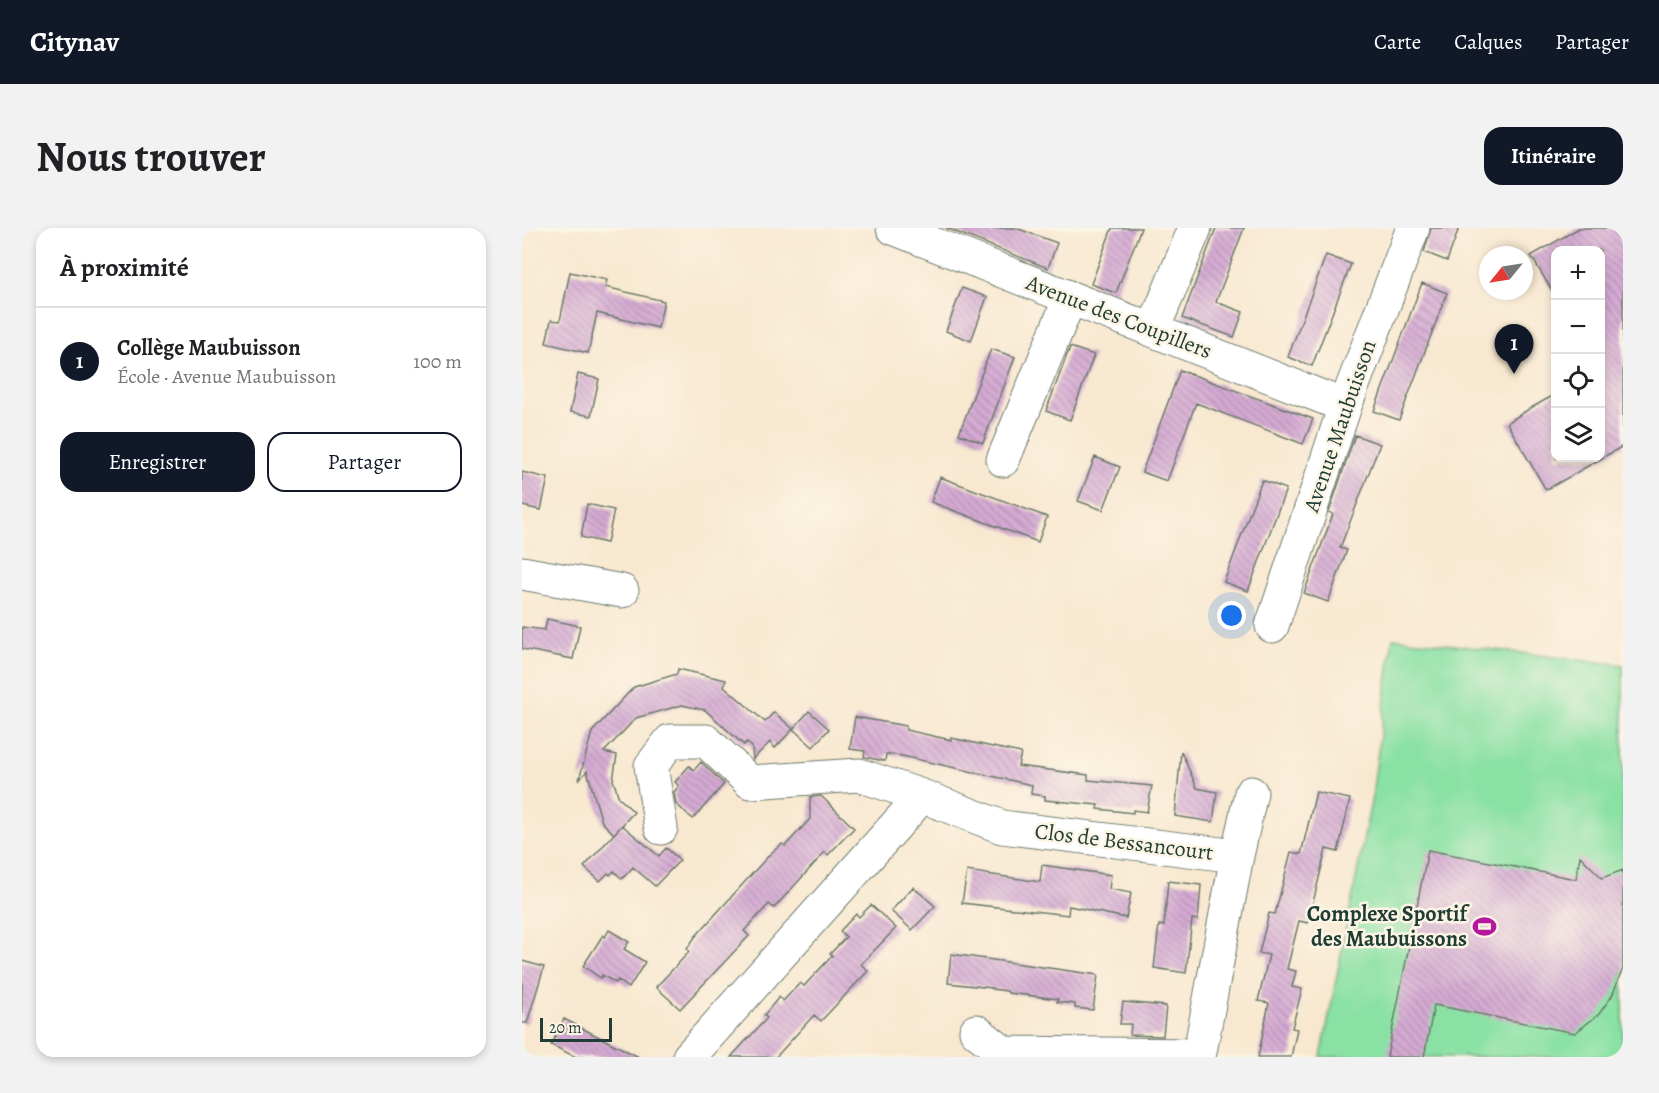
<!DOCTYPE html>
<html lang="fr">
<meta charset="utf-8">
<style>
:root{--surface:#fff;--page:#f2f2f2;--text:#202124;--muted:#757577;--line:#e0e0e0;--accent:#111827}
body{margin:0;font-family:Alegreya,serif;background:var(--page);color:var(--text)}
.controls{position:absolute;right:18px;top:18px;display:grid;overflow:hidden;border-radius:12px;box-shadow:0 3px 9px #0003}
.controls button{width:54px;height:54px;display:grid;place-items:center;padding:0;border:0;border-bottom:2px solid var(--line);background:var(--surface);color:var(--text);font:30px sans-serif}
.compass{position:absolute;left:957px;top:18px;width:54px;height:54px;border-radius:50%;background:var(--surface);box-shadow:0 3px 9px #0003;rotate:240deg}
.scale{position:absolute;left:18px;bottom:15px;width:72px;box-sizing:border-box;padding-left:6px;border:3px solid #1f3d34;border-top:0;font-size:16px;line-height:21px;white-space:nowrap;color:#1f3d34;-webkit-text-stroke:4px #fcf5e5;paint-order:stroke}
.you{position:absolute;left:710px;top:388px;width:21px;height:21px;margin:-15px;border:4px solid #fff;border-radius:50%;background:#1a73e8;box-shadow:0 0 0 9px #1a73e833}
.badge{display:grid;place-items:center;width:39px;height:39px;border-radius:50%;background:var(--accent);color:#fff;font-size:20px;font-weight:700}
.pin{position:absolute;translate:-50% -50px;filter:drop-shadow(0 2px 3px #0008)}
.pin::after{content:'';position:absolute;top:32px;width:21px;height:18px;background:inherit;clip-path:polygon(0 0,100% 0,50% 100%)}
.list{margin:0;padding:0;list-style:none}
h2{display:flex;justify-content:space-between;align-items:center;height:78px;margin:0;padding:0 24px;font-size:26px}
h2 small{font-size:20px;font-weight:400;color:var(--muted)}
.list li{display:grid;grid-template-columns:39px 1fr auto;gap:18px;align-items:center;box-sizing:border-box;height:108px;padding:0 24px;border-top:2px solid var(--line)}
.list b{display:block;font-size:22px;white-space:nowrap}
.list p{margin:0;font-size:20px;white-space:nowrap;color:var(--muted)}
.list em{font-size:20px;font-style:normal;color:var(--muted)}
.actions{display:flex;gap:12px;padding:18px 24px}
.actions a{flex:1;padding:14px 0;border:2px solid var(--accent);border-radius:18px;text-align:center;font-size:21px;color:var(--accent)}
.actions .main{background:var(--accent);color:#fff}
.icon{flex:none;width:33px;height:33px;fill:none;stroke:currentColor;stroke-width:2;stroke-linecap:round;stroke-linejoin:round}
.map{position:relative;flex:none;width:1101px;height:829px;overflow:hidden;border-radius:18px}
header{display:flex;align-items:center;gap:36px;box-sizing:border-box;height:84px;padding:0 30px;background:var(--accent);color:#fff}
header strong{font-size:28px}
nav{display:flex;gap:33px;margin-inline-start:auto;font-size:21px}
.intro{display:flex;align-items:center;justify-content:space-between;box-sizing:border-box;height:144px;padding:0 36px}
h1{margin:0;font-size:42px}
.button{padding:15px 27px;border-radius:18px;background:var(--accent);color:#fff;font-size:21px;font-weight:700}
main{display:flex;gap:36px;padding:0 36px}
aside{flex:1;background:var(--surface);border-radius:18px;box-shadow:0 3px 9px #0003}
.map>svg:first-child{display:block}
</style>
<header>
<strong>Citynav</strong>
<nav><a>Carte</a><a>Calques</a><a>Partager</a></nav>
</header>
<div class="intro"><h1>Nous trouver</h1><a class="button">Itinéraire</a></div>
<main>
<aside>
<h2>À proximité<small></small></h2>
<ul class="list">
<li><span class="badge">1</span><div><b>Collège Maubuisson</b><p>École · Avenue Maubuisson</p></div><em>100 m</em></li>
</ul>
<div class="actions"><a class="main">Enregistrer</a><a>Partager</a></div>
</aside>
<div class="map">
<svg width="1101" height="829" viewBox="0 0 1101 829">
<defs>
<pattern id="building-back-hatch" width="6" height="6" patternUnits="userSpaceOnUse" patternTransform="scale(1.5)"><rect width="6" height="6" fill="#d6abd4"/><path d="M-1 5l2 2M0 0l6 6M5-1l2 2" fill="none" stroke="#ad8cad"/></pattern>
</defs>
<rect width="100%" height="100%" fill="#fcf5e5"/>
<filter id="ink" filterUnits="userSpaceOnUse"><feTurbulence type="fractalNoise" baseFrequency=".0167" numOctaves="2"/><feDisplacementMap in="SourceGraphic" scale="12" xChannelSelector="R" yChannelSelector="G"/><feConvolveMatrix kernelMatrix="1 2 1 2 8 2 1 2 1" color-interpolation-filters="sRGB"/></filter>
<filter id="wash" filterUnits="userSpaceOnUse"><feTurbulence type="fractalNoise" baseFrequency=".008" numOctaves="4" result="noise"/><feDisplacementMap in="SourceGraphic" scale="24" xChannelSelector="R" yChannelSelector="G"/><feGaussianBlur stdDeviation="1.35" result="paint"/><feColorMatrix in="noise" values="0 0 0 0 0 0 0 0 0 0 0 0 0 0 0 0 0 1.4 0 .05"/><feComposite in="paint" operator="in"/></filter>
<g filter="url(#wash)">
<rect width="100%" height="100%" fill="#f8e8d0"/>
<!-- garden -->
<path fill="#8ae1a4" stroke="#548f6c" stroke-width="1.5" d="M 871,410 L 1101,437 L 1101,829 L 799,829 L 850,569 Z"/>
<g id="blocks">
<!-- building -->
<path fill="url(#building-back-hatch)" d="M 424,0 L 494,0 L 535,15 L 526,40 Z
M 590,0 L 619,0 L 594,65 L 569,56 Z
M 694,0 L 722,0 L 694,74 L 721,84 L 712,109 L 660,90 Z
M 909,0 L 937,0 L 925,33 L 902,24 Z
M 1057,0 L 1101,0 L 1101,218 L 1024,262 L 985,195 L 1007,181 L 1034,166 L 1034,230 L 1078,230 L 1078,22 L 1034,22 L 1034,69 L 1009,28 Z
M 804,27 L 829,36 L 790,138 L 766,129 Z
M 48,44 L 85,52 L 83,59 L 142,73 L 136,100 L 75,85 L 66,125 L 24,115 L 29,92 L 38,93 Z
M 900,55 L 925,65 L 877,192 L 852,183 Z
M 440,60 L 465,69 L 449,113 L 424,103 Z
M 548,119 L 572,127 L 548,192 L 524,183 Z
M 469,121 L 493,129 L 461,215 L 437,206 Z
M 658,142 L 791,191 L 781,216 L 674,175 L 645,253 L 620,244 Z
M 56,146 L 77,151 L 69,188 L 48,184 Z
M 833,207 L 858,216 L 818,320 L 825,322 L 806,374 L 782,365 L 811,286 L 807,284 Z
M 573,229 L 598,239 L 581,282 L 556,273 Z
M 0,244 L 26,250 L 19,282 L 0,278 Z
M 418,249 L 525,289 L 516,314 L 409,274 Z
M 740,252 L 764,261 L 726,363 L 702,354 Z
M 65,276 L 92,282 L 85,315 L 59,309 Z
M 25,391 L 58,398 L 51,431 L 0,421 L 0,399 L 23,402 Z
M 156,441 L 204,452 L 202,458 L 243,494 L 252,484 L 271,501 L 253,520 L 248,514 L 231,531 L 230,519 L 224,514 L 222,517 L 183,482 L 160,477 L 114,490 L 82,524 L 95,527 L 91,552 L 97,570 L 112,584 L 92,606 L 80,594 L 65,543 L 57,552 L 70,504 L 112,459 L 155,446 Z
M 287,483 L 307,501 L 291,519 L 271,501 Z
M 333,489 L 384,498 L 384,502 L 429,512 L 429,510 L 499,525 L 496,538 L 566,547 L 566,552 L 630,558 L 625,584 L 611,582 L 611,585 L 576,581 L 576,577 L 523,572 L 523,568 L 509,566 L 510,557 L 380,528 L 364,526 L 363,533 L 342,529 L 343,523 L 328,521 Z
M 659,523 L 675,560 L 695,564 L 691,594 L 653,588 Z
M 179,534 L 202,556 L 171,591 L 154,576 L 152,564 L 157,558 L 153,554 L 167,538 L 172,542 Z
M 794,564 L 828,571 L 816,624 L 804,621 L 786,695 L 777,693 L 765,741 L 774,743 L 770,759 L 780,761 L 770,800 L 775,801 L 769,829 L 736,829 L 747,775 L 736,773 L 747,727 L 737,725 L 747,685 L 753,686 L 769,624 L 779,626 Z
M 299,568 L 332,600 L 306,627 L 303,624 L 252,680 L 247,676 L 222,703 L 227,708 L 158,781 L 134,759 L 167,724 L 165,721 L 173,709 L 248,626 L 260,616 L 263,618 L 288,591 L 288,569 Z
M 100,597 L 137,628 L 144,620 L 158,632 L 133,658 L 111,639 L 100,651 L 92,643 L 88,647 L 86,645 L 78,653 L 62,639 Z
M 906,622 L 1054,651 L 1058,628 L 1080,650 L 1101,642 L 1101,740 L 1090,768 L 1077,786 L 1053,805 L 912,777 L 902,829 L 865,829 Z
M 520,637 L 589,647 L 587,661 L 609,665 L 604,690 L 547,678 L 546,687 L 440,675 L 445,643 L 518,654 Z
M 646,653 L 679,657 L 676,692 L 670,691 L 664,745 L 632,740 L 637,697 L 642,698 Z
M 391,659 L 413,678 L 390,702 L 369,683 Z
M 349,677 L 374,700 L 339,736 L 346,743 L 299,793 L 292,787 L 254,829 L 209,829 L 245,790 L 242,787 L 257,769 L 261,773 L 278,755 L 282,758 L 310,728 L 308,726 L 324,709 L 318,703 L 334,686 L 337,689 Z
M 87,702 L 107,714 L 102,721 L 123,734 L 107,760 L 96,752 L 94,755 L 80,747 L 79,750 L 61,738 L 81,707 L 83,709 Z
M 429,726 L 576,747 L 571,782 L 553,780 L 553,776 L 535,774 L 536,771 L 486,765 L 485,763 L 470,761 L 470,760 L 426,755 Z
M 0,733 L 22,739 L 5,795 L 0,795 Z
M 601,774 L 644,778 L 641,808 L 608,807 L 609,796 L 598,796 Z
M 42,791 L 79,810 L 117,829 L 54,829 L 29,817 Z"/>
</g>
</g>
<g filter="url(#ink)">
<use href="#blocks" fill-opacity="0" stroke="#6b796b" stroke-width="1.5"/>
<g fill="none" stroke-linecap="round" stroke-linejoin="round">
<defs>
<path id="minor" d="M 371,0 L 823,178
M 631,102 L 673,0
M 481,232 L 548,70
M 0,345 L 100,363
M 750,398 L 823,178 L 891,0
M 139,600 L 129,538 L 148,513 L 184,513 L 228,554 L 337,547 L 400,568
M 715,628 L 729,565
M 454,803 L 482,825 L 677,827
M 167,829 L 400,568 L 480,599 L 715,628 L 677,829"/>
</defs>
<!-- minor casing -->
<use href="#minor" stroke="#6b796b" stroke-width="35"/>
<!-- minor -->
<use href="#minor" stroke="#fff" stroke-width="33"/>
</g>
</g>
<!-- icons -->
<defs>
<symbol id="stadium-bare" viewBox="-9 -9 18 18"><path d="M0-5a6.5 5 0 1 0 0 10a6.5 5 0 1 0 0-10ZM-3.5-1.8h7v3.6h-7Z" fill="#b5179e" stroke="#fcf5e5" stroke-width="2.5" paint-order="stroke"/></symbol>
</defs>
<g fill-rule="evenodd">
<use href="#stadium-bare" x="946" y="682" width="33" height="33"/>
</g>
<g text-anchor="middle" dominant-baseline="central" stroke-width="5" stroke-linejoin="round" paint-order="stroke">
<!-- street labels -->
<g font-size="22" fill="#1f3d34" stroke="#fcf5e5">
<text transform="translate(597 89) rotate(21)">Avenue des Coupillers</text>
<text transform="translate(818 198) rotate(-71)">Avenue Maubuisson</text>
<text transform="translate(602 614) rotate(7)">Clos de Bessancourt</text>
</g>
<!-- poi labels -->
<g font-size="22" font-weight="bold" fill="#1f3d34" stroke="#fcf5e5" text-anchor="end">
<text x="945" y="686">Complexe Sportif<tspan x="945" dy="25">des Maubuissons</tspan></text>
</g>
</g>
</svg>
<div class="controls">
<button>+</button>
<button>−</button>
<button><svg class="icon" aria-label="locate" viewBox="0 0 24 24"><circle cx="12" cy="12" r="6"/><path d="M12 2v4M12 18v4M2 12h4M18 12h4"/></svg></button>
<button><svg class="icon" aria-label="layers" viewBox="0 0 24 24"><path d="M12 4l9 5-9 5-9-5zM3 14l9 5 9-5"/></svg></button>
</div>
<svg class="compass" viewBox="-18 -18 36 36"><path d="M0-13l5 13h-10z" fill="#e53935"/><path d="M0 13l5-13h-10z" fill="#757577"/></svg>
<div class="scale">20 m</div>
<div class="you"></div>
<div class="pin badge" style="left:992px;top:146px">1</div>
</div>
</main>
